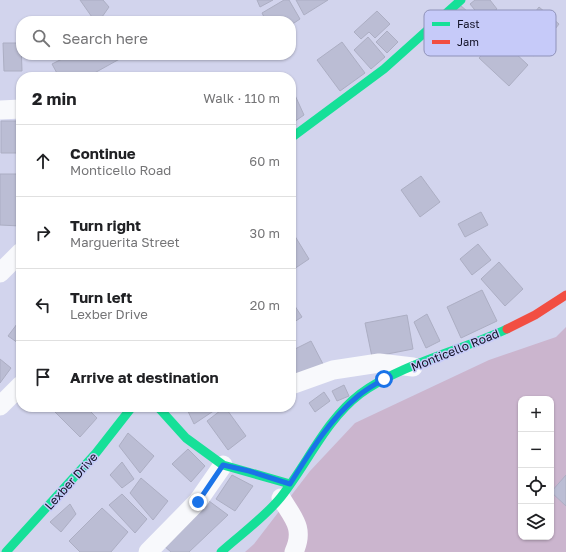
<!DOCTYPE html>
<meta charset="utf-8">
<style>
:root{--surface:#fff;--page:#f2f2f2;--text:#202124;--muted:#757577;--line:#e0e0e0}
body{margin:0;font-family:"Golos Text",sans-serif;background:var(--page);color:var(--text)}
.controls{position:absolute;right:12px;bottom:12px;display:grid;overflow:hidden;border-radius:8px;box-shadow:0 1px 3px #0004}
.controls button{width:36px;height:36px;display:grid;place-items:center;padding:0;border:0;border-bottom:1px solid var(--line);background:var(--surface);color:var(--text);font:20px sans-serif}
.stop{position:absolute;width:12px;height:12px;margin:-9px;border:3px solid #1a73e8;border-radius:50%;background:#fff}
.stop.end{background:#1a73e8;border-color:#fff;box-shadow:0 1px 4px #0008}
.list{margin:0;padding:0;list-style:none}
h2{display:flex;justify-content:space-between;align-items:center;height:52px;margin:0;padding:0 16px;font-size:17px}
h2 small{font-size:13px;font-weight:400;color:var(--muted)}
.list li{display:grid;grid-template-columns:26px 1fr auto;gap:12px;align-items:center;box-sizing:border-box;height:72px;padding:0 16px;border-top:1px solid var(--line)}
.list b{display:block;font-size:15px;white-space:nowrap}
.list p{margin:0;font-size:13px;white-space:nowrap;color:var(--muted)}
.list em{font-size:13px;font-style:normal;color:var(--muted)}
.icon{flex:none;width:22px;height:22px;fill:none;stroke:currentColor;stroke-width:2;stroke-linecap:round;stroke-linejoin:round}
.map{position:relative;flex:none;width:566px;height:552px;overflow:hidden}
.search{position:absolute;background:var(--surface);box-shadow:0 1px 3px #0004;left:16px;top:16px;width:280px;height:44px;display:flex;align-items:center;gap:10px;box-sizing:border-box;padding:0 14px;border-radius:16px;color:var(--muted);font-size:15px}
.panel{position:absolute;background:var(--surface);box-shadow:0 1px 3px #0004;left:16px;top:72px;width:280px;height:340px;border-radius:16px}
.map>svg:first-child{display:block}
</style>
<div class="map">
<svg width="566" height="552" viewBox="0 0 566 552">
<rect width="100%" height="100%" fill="#d2d4ed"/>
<!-- green -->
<path fill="#cbb5ce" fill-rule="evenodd" d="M 566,327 L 566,552 L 245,552 L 254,544 L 310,471 L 355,423 L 489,360 L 556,337 ZM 521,399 L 551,399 L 551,537 L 521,537 Z"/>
<!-- building -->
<path fill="#bbbdd4" stroke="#acaec3" d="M 80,0 L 103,0 L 109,7 L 102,17 L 94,20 Z
M 257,0 L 273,0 L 260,7 Z
M 284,0 L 289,0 L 300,19 L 291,25 L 291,21 L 266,21 L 262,13 Z
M 296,0 L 328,0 L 304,15 Z
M 475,0 L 490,0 L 497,9 L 483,20 L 470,4 Z
M 460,5 L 475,18 L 453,43 L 438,29 Z
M 539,7 L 559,24 L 534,56 L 514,40 Z
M 377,11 L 390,24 L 375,38 L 369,32 L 361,39 L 354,32 Z
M 387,31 L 398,42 L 387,53 L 376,42 Z
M 368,37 L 385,57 L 371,69 L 354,50 Z
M 498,37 L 528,65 L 509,86 L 479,58 Z
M 342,42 L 365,73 L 340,91 L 317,60 Z
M 3,43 L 21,43 L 22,71 L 4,71 Z
M 70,55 L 124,55 L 125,56 L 89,76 L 90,77 L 59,77 L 52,64 Z
M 294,93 L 304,115 L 291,124 L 291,95 Z
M 21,117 L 21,153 L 1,153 L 1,121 L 21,121 Z
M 0,174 L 21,174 L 20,226 L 0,225 Z
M 421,176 L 440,202 L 420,217 L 401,190 Z
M 481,212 L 488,225 L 465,237 L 458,224 Z
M 293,233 L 309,259 L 291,271 L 291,234 Z
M 478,244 L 491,260 L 472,275 L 460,259 Z
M 499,262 L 523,289 L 505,306 L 481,279 Z
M 482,290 L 497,321 L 461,338 L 447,307 Z
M 291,300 L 302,317 L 291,324 Z
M 427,314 L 440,341 L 426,348 L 414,322 Z
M 407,315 L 413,349 L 372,357 L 365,323 Z
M 20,320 L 21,321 L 21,345 L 8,336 Z
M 311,341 L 323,364 L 297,378 L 291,366 L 291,351 Z
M 0,359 L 11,368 L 0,383 Z
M 344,385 L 349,396 L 337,401 L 332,391 Z
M 324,392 L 330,401 L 315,412 L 309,403 Z
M 50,407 L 86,407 L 97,418 L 80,437 Z
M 186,407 L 218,407 L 218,408 L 194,424 Z
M 225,407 L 246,436 L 228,450 L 207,421 Z
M 128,433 L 154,456 L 140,473 L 119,446 Z
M 188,449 L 205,466 L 191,482 L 172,464 Z
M 122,462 L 134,479 L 122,488 L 110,475 Z
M 232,475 L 253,486 L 235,511 L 216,499 Z
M 566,475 L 566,506 L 551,492 Z
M 141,478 L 168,501 L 153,520 L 130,493 Z
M 122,494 L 147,519 L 135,533 L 109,505 Z
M 209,501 L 228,515 L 189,552 L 171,552 L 164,546 Z
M 70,504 L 76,514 L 61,532 L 50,522 Z
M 102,508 L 128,532 L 111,552 L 80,552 L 69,541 Z"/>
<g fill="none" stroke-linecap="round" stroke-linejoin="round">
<!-- street -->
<path stroke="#f8f9fc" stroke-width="19" d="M 0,110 L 21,109
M 0,273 L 21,252
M 291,385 L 333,370 L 379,363 L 413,367
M 0,406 L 21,385
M 281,498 C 293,518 305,528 294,552
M 148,552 L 198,501 L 223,465"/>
<!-- fast -->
<path stroke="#16e098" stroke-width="9" d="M 291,138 L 384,69 L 461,0
M 158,407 L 186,438 L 223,465 L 290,484
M 6,552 L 96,453 L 132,407
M 221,552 C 241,534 264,518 281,497 C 308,463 325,421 360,394 C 399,365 462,350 507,329"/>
<!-- jam -->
<path stroke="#f24e42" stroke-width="9" d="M 507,329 L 535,315 L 566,295"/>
</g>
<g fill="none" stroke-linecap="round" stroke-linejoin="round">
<!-- route -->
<path stroke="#1a73e8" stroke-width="5" d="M 198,502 L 223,465 L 249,471 L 290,484 C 310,452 329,420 358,396 C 366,389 376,384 384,379"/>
</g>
<g text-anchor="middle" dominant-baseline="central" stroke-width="3" stroke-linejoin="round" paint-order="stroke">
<!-- street labels -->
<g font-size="12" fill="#101024" stroke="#c6caf9">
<text transform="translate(455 350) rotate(-22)">Monticello Road</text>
<text transform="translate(71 481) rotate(-48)">Lexber Drive</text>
</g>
</g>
<!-- legend -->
<rect x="424" y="10" width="132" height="46" rx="6" fill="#c6caf9" stroke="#8f92b9" stroke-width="1"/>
<rect x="432" y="22" width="18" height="4" fill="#16e098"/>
<rect x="432" y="40" width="18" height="4" fill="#f24e42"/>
<g font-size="11" fill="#101024">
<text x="457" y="28">Fast</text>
<text x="457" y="46">Jam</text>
</g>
</svg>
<div class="controls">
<button>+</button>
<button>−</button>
<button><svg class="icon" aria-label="locate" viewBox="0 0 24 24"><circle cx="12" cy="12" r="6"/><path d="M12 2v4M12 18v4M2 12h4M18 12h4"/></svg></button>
<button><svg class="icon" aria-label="layers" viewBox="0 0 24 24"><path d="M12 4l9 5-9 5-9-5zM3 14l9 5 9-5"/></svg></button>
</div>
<div class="stop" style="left:384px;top:379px"></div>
<div class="stop end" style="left:198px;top:502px"></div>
<div class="search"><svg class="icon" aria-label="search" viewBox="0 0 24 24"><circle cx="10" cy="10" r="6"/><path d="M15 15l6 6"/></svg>Search here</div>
<section class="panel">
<h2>2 min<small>Walk · 110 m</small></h2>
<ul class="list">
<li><svg class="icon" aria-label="ahead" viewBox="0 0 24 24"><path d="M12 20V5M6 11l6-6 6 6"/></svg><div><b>Continue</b><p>Monticello Road</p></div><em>60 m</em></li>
<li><svg class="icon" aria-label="right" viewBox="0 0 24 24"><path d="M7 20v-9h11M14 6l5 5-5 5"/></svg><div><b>Turn right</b><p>Marguerita Street</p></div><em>30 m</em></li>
<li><svg class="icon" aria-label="left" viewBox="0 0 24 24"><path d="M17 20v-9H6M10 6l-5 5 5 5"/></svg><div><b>Turn left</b><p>Lexber Drive</p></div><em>20 m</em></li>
<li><svg class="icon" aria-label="arrive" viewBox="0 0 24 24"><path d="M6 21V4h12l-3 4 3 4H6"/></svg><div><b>Arrive at destination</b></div></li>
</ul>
</section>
</div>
